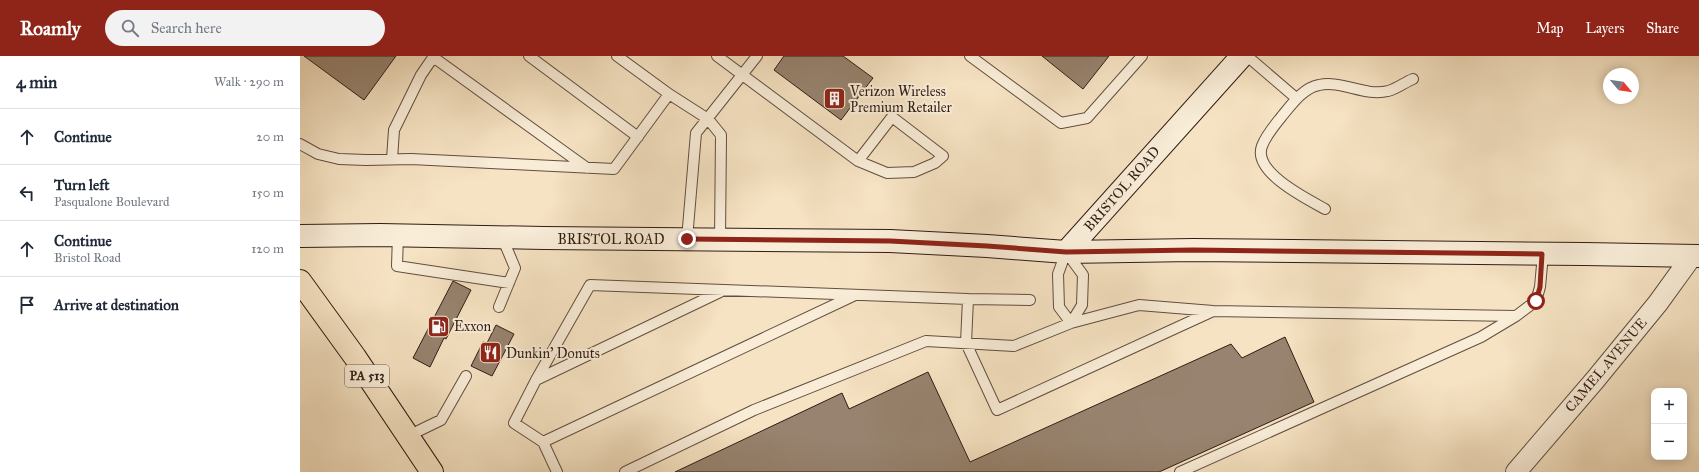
<!DOCTYPE html>
<meta charset="utf-8">
<style>
:root{--surface:#fff;--page:#f2f2f3;--text:#1f2937;--muted:#747a83;--line:#e0e1e3;--accent:#8f2418}
body{margin:0;font-family:"IM FELL Great Primer",serif;background:var(--page);color:var(--text)}
.controls{position:absolute;right:12px;bottom:12px;display:grid;overflow:hidden;border-radius:8px;box-shadow:0 2px 10px #0003}
.controls button{width:36px;height:36px;display:grid;place-items:center;padding:0;border:0;border-bottom:1px solid var(--line);background:var(--surface);color:var(--text);font:20px sans-serif}
.compass{position:absolute;left:1303px;top:12px;width:36px;height:36px;border-radius:50%;background:var(--surface);box-shadow:0 2px 10px #0003;rotate:119deg}
.stop{position:absolute;width:12px;height:12px;margin:-9px;border:3px solid #8f2418;border-radius:50%;background:#fff}
.stop.end{background:#8f2418;border-color:#fff;box-shadow:0 1px 4px #0008}
.list{margin:0;padding:0;list-style:none}
h2{display:flex;justify-content:space-between;align-items:center;height:52px;margin:0;padding:0 16px;font-size:17px}
h2 small{font-size:13px;font-weight:400;color:var(--muted)}
.list li{display:grid;grid-template-columns:26px 1fr auto;gap:12px;align-items:center;box-sizing:border-box;height:56px;padding:0 16px;border-top:1px solid var(--line)}
.list b{display:block;font-size:15px;white-space:nowrap}
.list p{margin:0;font-size:13px;white-space:nowrap;color:var(--muted)}
.list em{font-size:13px;font-style:normal;color:var(--muted)}
.icon{flex:none;width:22px;height:22px;fill:none;stroke:currentColor;stroke-width:2;stroke-linecap:round;stroke-linejoin:round}
.map{position:relative;flex:none;width:1399px;height:416px;overflow:hidden}
header{display:flex;align-items:center;gap:24px;box-sizing:border-box;height:56px;padding:0 20px;background:var(--accent);color:#fff}
header strong{font-size:19px}
nav{display:flex;gap:22px;margin-inline-start:auto;font-size:14px}
.search{width:280px;height:36px;background:var(--page);display:flex;align-items:center;gap:10px;box-sizing:border-box;padding:0 14px;border-radius:22px;color:var(--muted);font-size:15px}
main{display:flex}
aside{flex:1;background:var(--surface)}
.map>svg:first-child{display:block}
</style>
<header>
<strong>Roamly</strong>
<div class="search"><svg class="icon" aria-label="search" viewBox="0 0 24 24"><circle cx="10" cy="10" r="6"/><path d="M15 15l6 6"/></svg>Search here</div>
<nav><a>Map</a><a>Layers</a><a>Share</a></nav>
</header>
<main>
<aside>
<h2>4 min<small>Walk · 290 m</small></h2>
<ul class="list">
<li><svg class="icon" aria-label="ahead" viewBox="0 0 24 24"><path d="M12 20V5M6 11l6-6 6 6"/></svg><div><b>Continue</b></div><em>20 m</em></li>
<li><svg class="icon" aria-label="left" viewBox="0 0 24 24"><path d="M17 20v-9H6M10 6l-5 5 5 5"/></svg><div><b>Turn left</b><p>Pasqualone Boulevard</p></div><em>150 m</em></li>
<li><svg class="icon" aria-label="ahead" viewBox="0 0 24 24"><path d="M12 20V5M6 11l6-6 6 6"/></svg><div><b>Continue</b><p>Bristol Road</p></div><em>120 m</em></li>
<li><svg class="icon" aria-label="arrive" viewBox="0 0 24 24"><path d="M6 21V4h12l-3 4 3 4H6"/></svg><div><b>Arrive at destination</b></div></li>
</ul>
</aside>
<div class="map">
<svg width="1399" height="416" viewBox="0 0 1399 416">
<rect width="100%" height="100%" fill="#f6e3c3"/>
<filter id="stains"><feTurbulence type="fractalNoise" baseFrequency=".005" numOctaves="4"/><feColorMatrix values="0 0 0 0 .2 0 0 0 0 .09 0 0 0 0 .02 0 0 0 .5 -.17"/></filter>
<radialGradient id="worn" r=".72"><stop offset=".6" stop-color="#630" stop-opacity="0"/><stop offset="1" stop-color="#630" stop-opacity=".3"/></radialGradient>
<!-- building -->
<path fill="#97836f" stroke="#301c14" d="M 4,0 L 96,0 L 64,44 Z
M 484,0 L 543,0 L 573,22 L 541,64 L 474,14 Z
M 742,0 L 809,0 L 783,33 Z
M 153,225 L 171,234 L 146,283 L 144,282 L 130,311 L 113,302 Z
M 196,269 L 214,278 L 192,320 L 171,310 L 183,286 L 187,287 Z
M 985,281 L 1014,346 L 859,416 L 375,416 L 542,337 L 549,353 L 628,316 L 670,406 L 931,288 L 942,302 Z"/>
<g fill="none" stroke-linecap="round" stroke-linejoin="round">
<defs>
<path id="lane" d="M 229,0 L 338,81
M 317,0 L 369,38
M 417,0 L 558,105 L 587,117 L 614,116 L 635,107 L 643,100 L 592,61 L 558,105
M 670,0 L 761,67 L 787,62 L 842,0
M 947,0 L 996,42
M 133,1 L 287,112
M 0,88 L 18,98 L 39,103 L 66,104 L 111,103 L 314,113 L 369,38 L 408,63 L 421,79 L 420,183
M 92,103 L 94,74 L 121,19 L 134,0
M 1025,153 C 1007,143 952,116 962,90 C 966,79 975,69 982,60 C 992,48 1003,32 1019,29 C 1042,24 1065,41 1088,35 C 1097,33 1105,26 1113,23
M 98,179 L 97,210 L 209,227
M 387,183 L 396,77 L 457,0
M 766,196 L 758,218 L 759,251 L 771,267
M 767,197 L 783,219 L 782,249 L 771,267
M 730,244 L 668,243 L 666,287 L 697,354 L 911,256
M 199,251 L 215,212 L 202,181
M 236,324 L 420,236
M 108,380 L 141,364 L 166,320
M 243,386 L 553,240
M 257,416 L 243,386 L 214,367 L 236,324 L 290,229 L 668,243
M 325,416 L 454,354 L 626,285 L 714,290 L 771,267 L 839,249 L 913,255 L 1216,260 L 1236,245 L 1240,231 L 1243,198
M 880,416 L 1181,281 L 1216,260"/>
<path id="street" d="M 1216,416 L 1295,324 L 1358,247 L 1392,200"/>
<path id="secondary" d="M 0,180 L 80,179 L 244,182 L 590,185 L 687,190 L 766,196 L 893,194 L 1284,198 L 1399,200
M 766,196 L 942,0"/>
<path id="primary" d="M 0,225 L 55,301 L 132,416"/>
</defs>
<!-- lane casing -->
<use href="#lane" stroke="#624e40" stroke-width="12"/>
<!-- street casing -->
<use href="#street" stroke="#624e40" stroke-width="22"/>
<!-- secondary casing -->
<use href="#secondary" stroke="#301c14" stroke-width="24"/>
<!-- primary casing -->
<use href="#primary" stroke="#301c14" stroke-width="24"/>
<!-- lane -->
<use href="#lane" stroke="#f9edd8" stroke-width="10"/>
<!-- street -->
<use href="#street" stroke="#f9edd8" stroke-width="20"/>
<!-- secondary -->
<use href="#secondary" stroke="#f9edd8" stroke-width="22"/>
<!-- primary -->
<use href="#primary" stroke="#f6e3c3" stroke-width="22"/>
</g>
<g fill="none" stroke-linecap="round" stroke-linejoin="round">
<!-- route -->
<path stroke="#8f2418" stroke-width="5" d="M 387,183 L 590,185 L 687,190 L 766,196 L 893,194 L 1242,198 L 1240,231 L 1236,245"/>
</g>
<!-- icons -->
<defs>
<symbol id="building-square" viewBox="-11 -11 22 22"><rect x="-9" y="-9" width="18" height="18" rx="4" fill="#8f2418" stroke="#f9edd8"/><path d="M-4-6H4V6H1V3H-1V6H-4ZM-2.5-4.3h1.7v1.8h-1.7ZM.8-4.3h1.7v1.8H.8ZM-2.5-1h1.7V.8h-1.7ZM.8-1h1.7V.8H.8Z" fill="#fff"/></symbol>
<symbol id="fuel-square" viewBox="-11 -11 22 22"><rect x="-9" y="-9" width="18" height="18" rx="4" fill="#8f2418" stroke="#f9edd8"/><path d="M-5.5-6h7V0h2V4h1.3V-2.5L3-4.5l.8-.8L6-3V5H2.5V1h-1V6h-7ZM-4.2-4.7v3.2H.2V-4.7Z" fill="#fff"/></symbol>
<symbol id="restaurant-square" viewBox="-11 -11 22 22"><rect x="-9" y="-9" width="18" height="18" rx="4" fill="#8f2418" stroke="#f9edd8"/><path d="M-5-6h1v4h1v-4h1v4h1v-4h1v5L-1.5 .5V6h-2V.5L-5-1ZM5-6V6H3V1.5H1.5Q1.5-4 5-6Z" fill="#fff"/></symbol>
</defs>
<g fill-rule="evenodd">
<use href="#building-square" x="522" y="30" width="25" height="25"/>
<use href="#fuel-square" x="126" y="258" width="25" height="25"/>
<use href="#restaurant-square" x="178" y="284" width="25" height="25"/>
</g>
<g text-anchor="middle" dominant-baseline="central" stroke-width="4" stroke-linejoin="round" paint-order="stroke">
<!-- shield labels -->
<rect fill="#f9edd8" stroke="#6c5b4f" stroke-width="1" x="45" y="309" width="44" height="22" rx="3"/>
<g font-size="13" font-weight="bold" fill="#301c14">
<text x="67" y="320">PA 513</text>
</g>
<!-- poi labels -->
<g font-size="14" fill="#301c14" stroke="#f9edd8" text-anchor="start">
<text x="550" y="35">Verizon Wireless<tspan x="550" dy="16">Premium Retailer</tspan></text>
<text x="154" y="270">Exxon</text>
<text x="206" y="297">Dunkin' Donuts</text>
</g>
<!-- street labels -->
<g font-size="14" fill="#301c14" stroke="#f9edd8">
<text transform="translate(822 133) rotate(-49)">BRISTOL ROAD</text>
<text x="311" y="183">BRISTOL ROAD</text>
<text transform="translate(1306 309) rotate(-50)">CAMEL AVENUE</text>
</g>
</g>
<rect width="100%" height="100%" filter="url(#stains)"/>
<rect width="100%" height="100%" fill="url(#worn)"/>
</svg>
<div class="controls">
<button>+</button>
<button>−</button>
</div>
<svg class="compass" viewBox="-18 -18 36 36"><path d="M0-13l5 13h-10z" fill="#e53935"/><path d="M0 13l5-13h-10z" fill="#747a83"/></svg>
<div class="stop" style="left:1236px;top:245px"></div>
<div class="stop end" style="left:387px;top:183px"></div>
</div>
</main>
